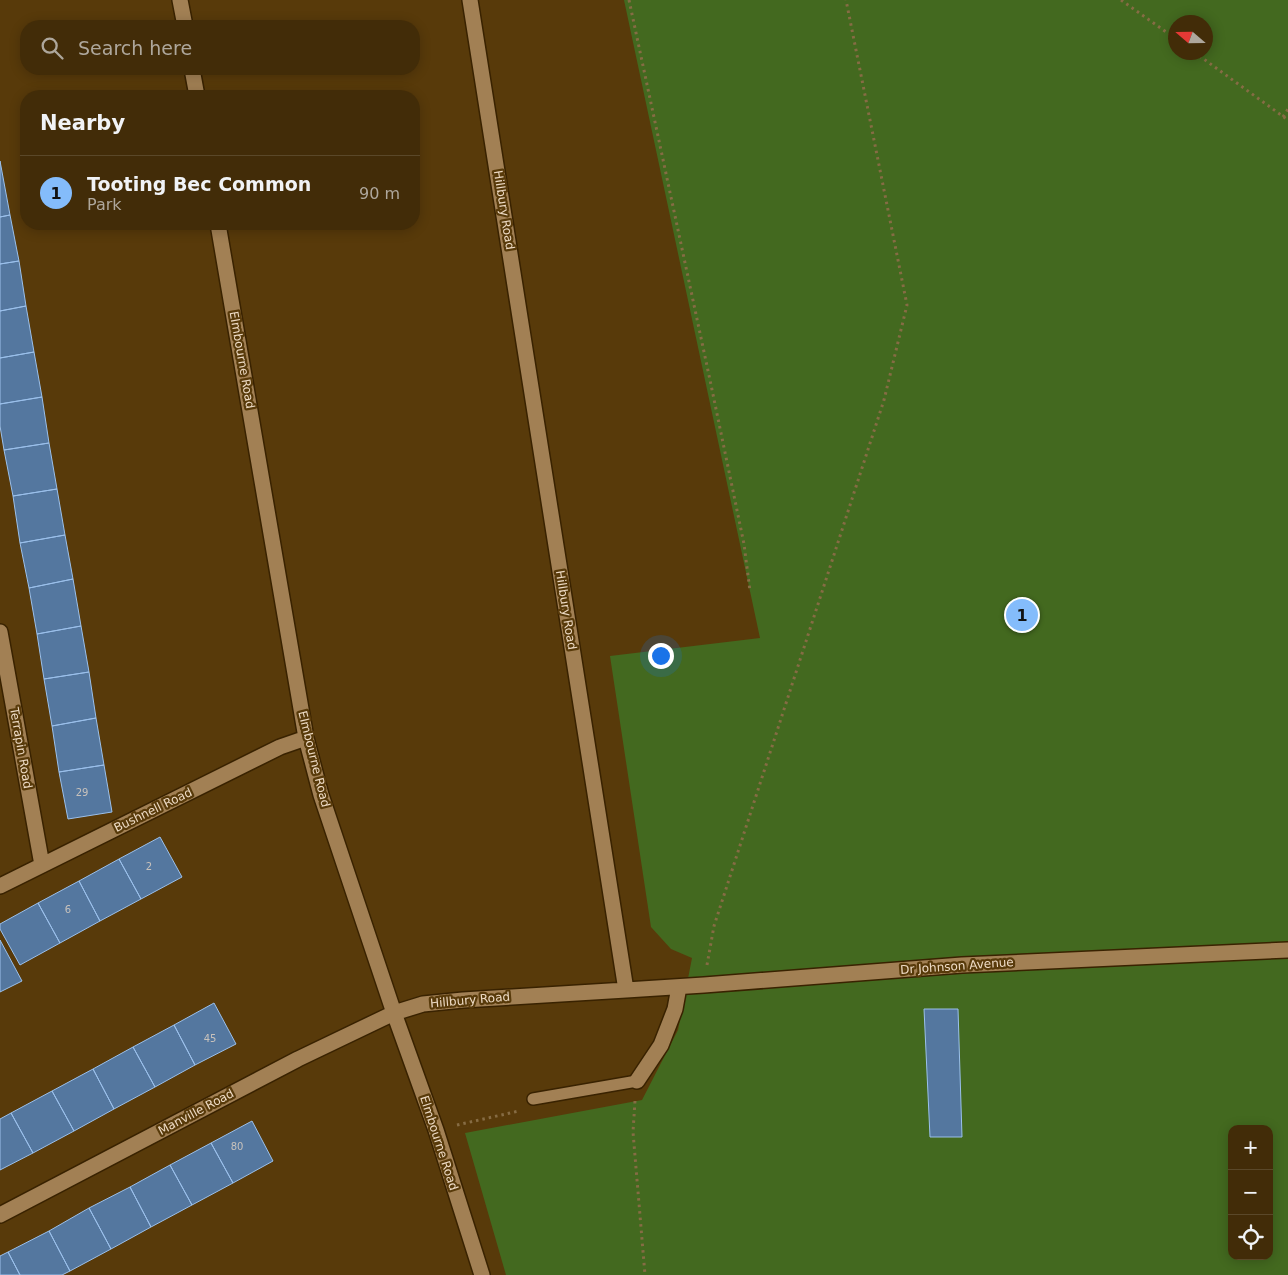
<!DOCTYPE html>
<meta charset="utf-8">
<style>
:root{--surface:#422c08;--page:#4c3816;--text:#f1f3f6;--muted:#aea79c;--line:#5a4829;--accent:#84bcfb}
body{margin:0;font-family:"DejaVu Sans",sans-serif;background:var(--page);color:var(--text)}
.controls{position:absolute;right:15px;bottom:15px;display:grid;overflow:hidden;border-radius:10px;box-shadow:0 2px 12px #0003}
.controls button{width:45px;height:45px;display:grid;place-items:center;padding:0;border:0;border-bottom:1px solid var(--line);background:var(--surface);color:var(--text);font:25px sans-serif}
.compass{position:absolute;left:1168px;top:15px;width:45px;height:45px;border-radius:50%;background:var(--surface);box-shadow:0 2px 12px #0003;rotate:290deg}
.you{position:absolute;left:660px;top:655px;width:18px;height:18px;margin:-12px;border:4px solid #fff;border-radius:50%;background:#1a73e8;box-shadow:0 0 0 8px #1a73e833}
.badge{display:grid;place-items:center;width:32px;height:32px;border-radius:50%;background:var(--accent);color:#111;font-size:16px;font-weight:700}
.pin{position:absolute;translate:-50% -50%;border:2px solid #fff;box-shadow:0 1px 5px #0006}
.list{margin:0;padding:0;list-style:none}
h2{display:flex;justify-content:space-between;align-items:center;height:65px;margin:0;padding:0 20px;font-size:21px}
h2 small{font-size:16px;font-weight:400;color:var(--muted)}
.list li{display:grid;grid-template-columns:32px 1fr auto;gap:15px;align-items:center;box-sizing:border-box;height:75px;padding:0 20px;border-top:1px solid var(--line)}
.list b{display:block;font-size:19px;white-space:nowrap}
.list p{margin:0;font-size:16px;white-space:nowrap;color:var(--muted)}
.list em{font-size:16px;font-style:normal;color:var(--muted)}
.icon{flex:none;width:28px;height:28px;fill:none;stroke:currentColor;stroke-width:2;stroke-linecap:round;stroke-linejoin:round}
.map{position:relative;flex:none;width:1288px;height:1275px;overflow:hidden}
.search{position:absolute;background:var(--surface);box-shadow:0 2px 12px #0003;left:20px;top:20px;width:400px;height:55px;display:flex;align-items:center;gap:12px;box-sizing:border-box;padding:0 18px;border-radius:20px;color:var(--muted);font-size:19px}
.panel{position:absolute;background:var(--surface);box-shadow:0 2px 12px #0003;left:20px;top:90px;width:400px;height:140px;border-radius:20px}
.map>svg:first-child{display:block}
</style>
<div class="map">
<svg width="1288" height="1275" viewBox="0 0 1288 1275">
<rect width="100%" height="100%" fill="#583a0a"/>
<!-- green -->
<path fill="#43691f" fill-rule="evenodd" d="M 624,0 L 1288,0 L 1288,1275 L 506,1275 L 465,1133 L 642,1100 L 678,1030 L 692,958 L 671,949 L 651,927 L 610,656 L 760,638 ZM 1176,22 L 1206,22 L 1206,52 L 1176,52 ZM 1232,1129 L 1269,1129 L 1269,1256 L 1232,1256 Z"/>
<!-- building -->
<path fill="#54779f" stroke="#9bc0eb" d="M 0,161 L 10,215 L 0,217 Z
M 10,215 L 19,261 L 0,264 L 0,217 Z
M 19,261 L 26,306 L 0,311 L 0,264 Z
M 26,306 L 34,352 L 0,358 L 0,311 Z
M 34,352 L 42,397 L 0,404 L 0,358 Z
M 42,397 L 49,443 L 4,450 L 0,426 L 0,404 Z
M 49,443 L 57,489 L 13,496 L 4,450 Z
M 57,489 L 65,535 L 20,543 L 13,496 Z
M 65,535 L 73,579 L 29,588 L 20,543 Z
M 73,579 L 81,626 L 37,634 L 29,588 Z
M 81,626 L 89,672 L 44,679 L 37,634 Z
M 89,672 L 96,718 L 52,726 L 44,679 Z
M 96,718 L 104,765 L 59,772 L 52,726 Z
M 104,765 L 112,812 L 68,819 L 59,772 Z
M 160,837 L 182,877 L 141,899 L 119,859 Z
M 119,859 L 141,899 L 100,921 L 79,881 Z
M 79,881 L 100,921 L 60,943 L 38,903 Z
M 38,903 L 60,943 L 20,965 L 0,929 L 0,924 Z
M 0,940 L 22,981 L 0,992 Z
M 214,1003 L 236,1044 L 195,1065 L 174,1025 Z
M 924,1009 L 958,1009 L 962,1137 L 930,1137 Z
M 174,1025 L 195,1065 L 155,1087 L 133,1047 Z
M 133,1047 L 155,1087 L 114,1109 L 93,1069 Z
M 93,1069 L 114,1109 L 74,1131 L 52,1091 Z
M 52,1091 L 74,1131 L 33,1153 L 11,1113 Z
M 11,1113 L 33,1153 L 0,1170 L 0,1119 Z
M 252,1121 L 273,1161 L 233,1183 L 211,1143 Z
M 211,1143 L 233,1183 L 192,1205 L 170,1165 Z
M 170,1165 L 192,1205 L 151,1227 L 130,1187 Z
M 130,1187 L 151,1227 L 111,1249 L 89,1208 Z
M 89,1208 L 111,1249 L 70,1271 L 49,1231 Z
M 49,1231 L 70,1271 L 62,1275 L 20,1275 L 8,1252 Z
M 8,1252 L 20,1275 L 0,1275 L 0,1256 Z"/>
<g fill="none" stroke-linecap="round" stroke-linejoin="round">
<defs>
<path id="lane" d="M 533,1099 L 637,1081"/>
<path id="street" d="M 180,0 L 185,26
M 192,69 L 197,96
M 218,224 L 306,738 L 321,795 L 394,1013 L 436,1130 L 482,1275
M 0,632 L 42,865
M 0,886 L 280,747 L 306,738
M 626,990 L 704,985 L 962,965 L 1288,950
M 637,1081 L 661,1045 L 675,1009 L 679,987
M 0,1215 L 298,1059 L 394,1013 L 423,1004 L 463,1000 L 626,990 L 470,0"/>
</defs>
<!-- lane casing -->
<use href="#lane" stroke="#392200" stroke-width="14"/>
<!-- street casing -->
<use href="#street" stroke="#392200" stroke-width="18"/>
<!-- path -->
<path stroke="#866c44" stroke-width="3" stroke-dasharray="2.5 4" stroke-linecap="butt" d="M 629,0 L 710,380 L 744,544 L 750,591
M 1121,0 L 1176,39
M 1194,52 L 1288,120
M 1283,117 L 1288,109
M 707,965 L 714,926 L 884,400 L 907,305 L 846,0
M 635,1101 L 633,1132 L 645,1275
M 457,1125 L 519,1111"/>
<!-- lane -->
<use href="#lane" stroke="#a28054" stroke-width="11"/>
<!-- street -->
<use href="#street" stroke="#a28054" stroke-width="15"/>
</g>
<g text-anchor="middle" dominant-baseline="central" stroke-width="4.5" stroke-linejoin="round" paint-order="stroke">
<!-- number labels -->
<g font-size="10" fill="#c8c2bc">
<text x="82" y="792">29</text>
<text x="149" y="866">2</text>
<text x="68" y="909">6</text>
<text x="210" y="1038">45</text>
<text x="237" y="1146">80</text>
</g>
<!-- street labels -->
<g font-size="12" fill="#eedbc5" stroke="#583a0a">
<text transform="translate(504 210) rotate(81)">Hillbury Road</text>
<text transform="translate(242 360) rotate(80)">Elmbourne Road</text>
<text transform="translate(566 610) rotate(81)">Hillbury Road</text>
<text transform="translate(21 748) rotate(80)">Terrapin Road</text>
<text transform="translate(314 759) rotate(76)">Elmbourne Road</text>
<text transform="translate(153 810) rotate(-26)">Bushnell Road</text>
<text transform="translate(957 966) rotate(-4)">Dr Johnson Avenue</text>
<text transform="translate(470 1000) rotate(-5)">Hillbury Road</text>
<text transform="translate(196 1112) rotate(-28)">Manville Road</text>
<text transform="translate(439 1143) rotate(72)">Elmbourne Road</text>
</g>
</g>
</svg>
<div class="controls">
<button>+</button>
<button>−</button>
<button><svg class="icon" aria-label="locate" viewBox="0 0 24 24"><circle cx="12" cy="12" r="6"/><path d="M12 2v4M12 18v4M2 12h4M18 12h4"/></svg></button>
</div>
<svg class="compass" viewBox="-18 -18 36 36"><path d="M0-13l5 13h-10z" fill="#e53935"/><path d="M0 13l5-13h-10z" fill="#aea79c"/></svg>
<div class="you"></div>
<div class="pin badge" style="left:1022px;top:615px">1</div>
<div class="search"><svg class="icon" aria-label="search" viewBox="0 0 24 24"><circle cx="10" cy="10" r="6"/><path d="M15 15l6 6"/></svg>Search here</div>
<section class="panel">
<h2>Nearby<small></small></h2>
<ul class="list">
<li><span class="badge">1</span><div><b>Tooting Bec Common</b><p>Park</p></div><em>90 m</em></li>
</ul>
</section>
</div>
